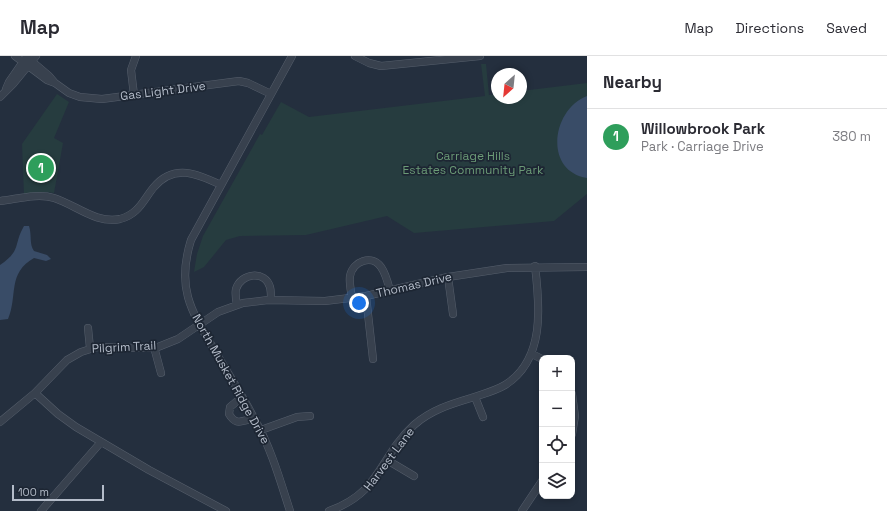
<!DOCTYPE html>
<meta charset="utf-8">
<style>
:root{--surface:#fff;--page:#f2f2f3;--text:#2b2b33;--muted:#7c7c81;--line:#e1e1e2;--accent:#56698c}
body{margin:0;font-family:"Space Grotesk",sans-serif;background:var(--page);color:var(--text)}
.controls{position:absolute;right:12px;bottom:12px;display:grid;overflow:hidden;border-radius:8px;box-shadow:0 2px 6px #0003}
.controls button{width:36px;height:36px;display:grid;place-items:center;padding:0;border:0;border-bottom:1px solid var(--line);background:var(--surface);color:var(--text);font:20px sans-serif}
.compass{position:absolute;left:491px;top:12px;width:36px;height:36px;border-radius:50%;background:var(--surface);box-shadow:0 2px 6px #0003;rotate:207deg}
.scale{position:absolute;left:12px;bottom:10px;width:92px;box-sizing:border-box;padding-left:4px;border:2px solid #b4bcc9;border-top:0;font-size:11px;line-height:14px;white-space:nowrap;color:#b4bcc9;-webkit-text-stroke:3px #1d2633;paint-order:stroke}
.you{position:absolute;left:359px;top:247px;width:14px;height:14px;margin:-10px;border:3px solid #fff;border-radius:50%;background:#1a73e8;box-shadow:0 0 0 6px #1a73e833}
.badge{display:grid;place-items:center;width:26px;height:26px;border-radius:50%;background:var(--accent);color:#fff;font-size:13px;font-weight:700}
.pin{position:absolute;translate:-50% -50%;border:2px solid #fff;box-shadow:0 1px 4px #0006}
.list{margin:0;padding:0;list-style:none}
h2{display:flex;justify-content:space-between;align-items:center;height:52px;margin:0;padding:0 16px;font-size:17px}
h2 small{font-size:13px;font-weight:400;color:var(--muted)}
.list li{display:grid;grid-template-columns:26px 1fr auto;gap:12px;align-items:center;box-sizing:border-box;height:56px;padding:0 16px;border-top:1px solid var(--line)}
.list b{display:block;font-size:15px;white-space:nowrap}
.list p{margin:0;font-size:13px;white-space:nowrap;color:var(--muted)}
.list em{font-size:13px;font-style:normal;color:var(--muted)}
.icon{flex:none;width:22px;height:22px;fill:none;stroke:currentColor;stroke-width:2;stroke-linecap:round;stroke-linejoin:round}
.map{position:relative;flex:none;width:587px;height:455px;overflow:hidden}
header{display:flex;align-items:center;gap:24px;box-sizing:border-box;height:56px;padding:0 20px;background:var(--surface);border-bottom:1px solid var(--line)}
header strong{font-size:19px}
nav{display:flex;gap:22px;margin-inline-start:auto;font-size:14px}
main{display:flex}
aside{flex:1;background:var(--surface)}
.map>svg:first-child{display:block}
</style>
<header>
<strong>Map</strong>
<nav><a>Map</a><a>Directions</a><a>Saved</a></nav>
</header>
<main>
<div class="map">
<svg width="587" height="455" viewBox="0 0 587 455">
<rect width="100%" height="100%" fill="#242f3e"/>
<!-- green -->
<path fill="#263c3f" d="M 481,8 L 486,8 L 489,39 L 497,38 L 497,42 L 521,42 L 521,35 L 587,27 L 587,138 L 554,165 L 414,177 L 387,160 L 306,179 L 240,180 L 226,184 L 204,211 L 194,216 L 197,198 L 203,180 L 260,78 L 262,79 L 281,46 L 309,61 L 485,40 Z
M 57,38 L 69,46 L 54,82 L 63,87 L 54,137 L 46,136 L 24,139 L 22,88 Z"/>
<!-- water -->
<path fill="#394c67" d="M 587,40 L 587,122 C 543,115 552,53 587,40 Z
M 24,170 L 29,170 C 32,179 29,188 34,195 L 47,199 L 51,203 L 46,205 L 34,202 C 7,217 18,240 8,263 L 0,264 L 0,209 C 22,194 13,189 24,170 Z"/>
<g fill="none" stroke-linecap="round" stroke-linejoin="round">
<defs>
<path id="minor" d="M 15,0 L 47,24 L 55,27 L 69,37 L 80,41 L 102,43 L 239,25 L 248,27 L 271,38
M 355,0 L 369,7 L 381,10 L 480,0
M 29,3 L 49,20 L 55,27
M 6,33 L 9,26 L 27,0
M 134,39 L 131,14 L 136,0
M 0,41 L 13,28 L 36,0
M 0,145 C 17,143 38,137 54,142 C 76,149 96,168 120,163 C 139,158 143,144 154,131 C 174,107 198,118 221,129
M 448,221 L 453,258
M 366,240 L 373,303
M 352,242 C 351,235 349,227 350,220 C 353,205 372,198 381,211 C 386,218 388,227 390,235
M 237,249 C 236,244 235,238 236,233 C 241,217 265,214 270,231 C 271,235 271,240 271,244
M 88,272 L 90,292
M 154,291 L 161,317
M 532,298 L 542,303
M 35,337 L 58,358 L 76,371 L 149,414 L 226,455
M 572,338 L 575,360 L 572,378
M 242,341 L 230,351 L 229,358 C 238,373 244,361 256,364
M 475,341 L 483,361
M 0,366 L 35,337 L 67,304 L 81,296 L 97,291 L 138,292 L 158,291 L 178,283 L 218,256 L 243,247 L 268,244 L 325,245 L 366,240 L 448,221 L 507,212 L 587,211
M 261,374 L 297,361 L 310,360
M 387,404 L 414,420
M 41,455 L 101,386
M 290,455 C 280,424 271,392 255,364 C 243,340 228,318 215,295 C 191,255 176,232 191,184 L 292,0
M 329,455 C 382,436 378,402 414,369 C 431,354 451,348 471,342 C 483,338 495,335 505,329 C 545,304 540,251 535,210
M 522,455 L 542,425"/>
</defs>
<!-- minor casing -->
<use href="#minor" stroke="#565f6c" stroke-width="8"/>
<!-- minor -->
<use href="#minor" stroke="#38414e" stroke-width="7"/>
</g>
<g text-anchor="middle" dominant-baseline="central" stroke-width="3.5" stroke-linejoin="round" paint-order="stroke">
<!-- street labels -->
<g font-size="12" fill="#b4bcc9" stroke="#1d2633">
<text transform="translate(163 35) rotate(-7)">Gas Light Drive</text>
<text transform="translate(414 229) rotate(-13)">Thomas Drive</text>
<text transform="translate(124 291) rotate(-3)">Pilgrim Trail</text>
<text transform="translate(231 323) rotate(61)">North Musket Ridge Drive</text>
<text transform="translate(389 403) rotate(-53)">Harvest Lane</text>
</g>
<!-- park labels -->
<g font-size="12" fill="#6b9a76" stroke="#1d2633">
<text x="473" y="100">Carriage Hills<tspan x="473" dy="14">Estates Community Park</tspan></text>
</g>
</g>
</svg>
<div class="controls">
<button>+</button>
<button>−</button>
<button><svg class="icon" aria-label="locate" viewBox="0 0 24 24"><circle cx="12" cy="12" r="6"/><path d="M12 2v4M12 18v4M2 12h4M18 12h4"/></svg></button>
<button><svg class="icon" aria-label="layers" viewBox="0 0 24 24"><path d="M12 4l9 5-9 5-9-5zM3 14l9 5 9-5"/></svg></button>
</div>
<svg class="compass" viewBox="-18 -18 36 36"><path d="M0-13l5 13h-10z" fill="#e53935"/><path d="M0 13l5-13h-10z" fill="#7c7c81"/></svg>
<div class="scale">100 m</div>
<div class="you"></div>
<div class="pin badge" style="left:41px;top:112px;background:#2e9e5b">1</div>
</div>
<aside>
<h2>Nearby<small></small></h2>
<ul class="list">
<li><span class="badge" style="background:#2e9e5b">1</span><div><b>Willowbrook Park</b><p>Park · Carriage Drive</p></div><em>380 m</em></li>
</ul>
</aside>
</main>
